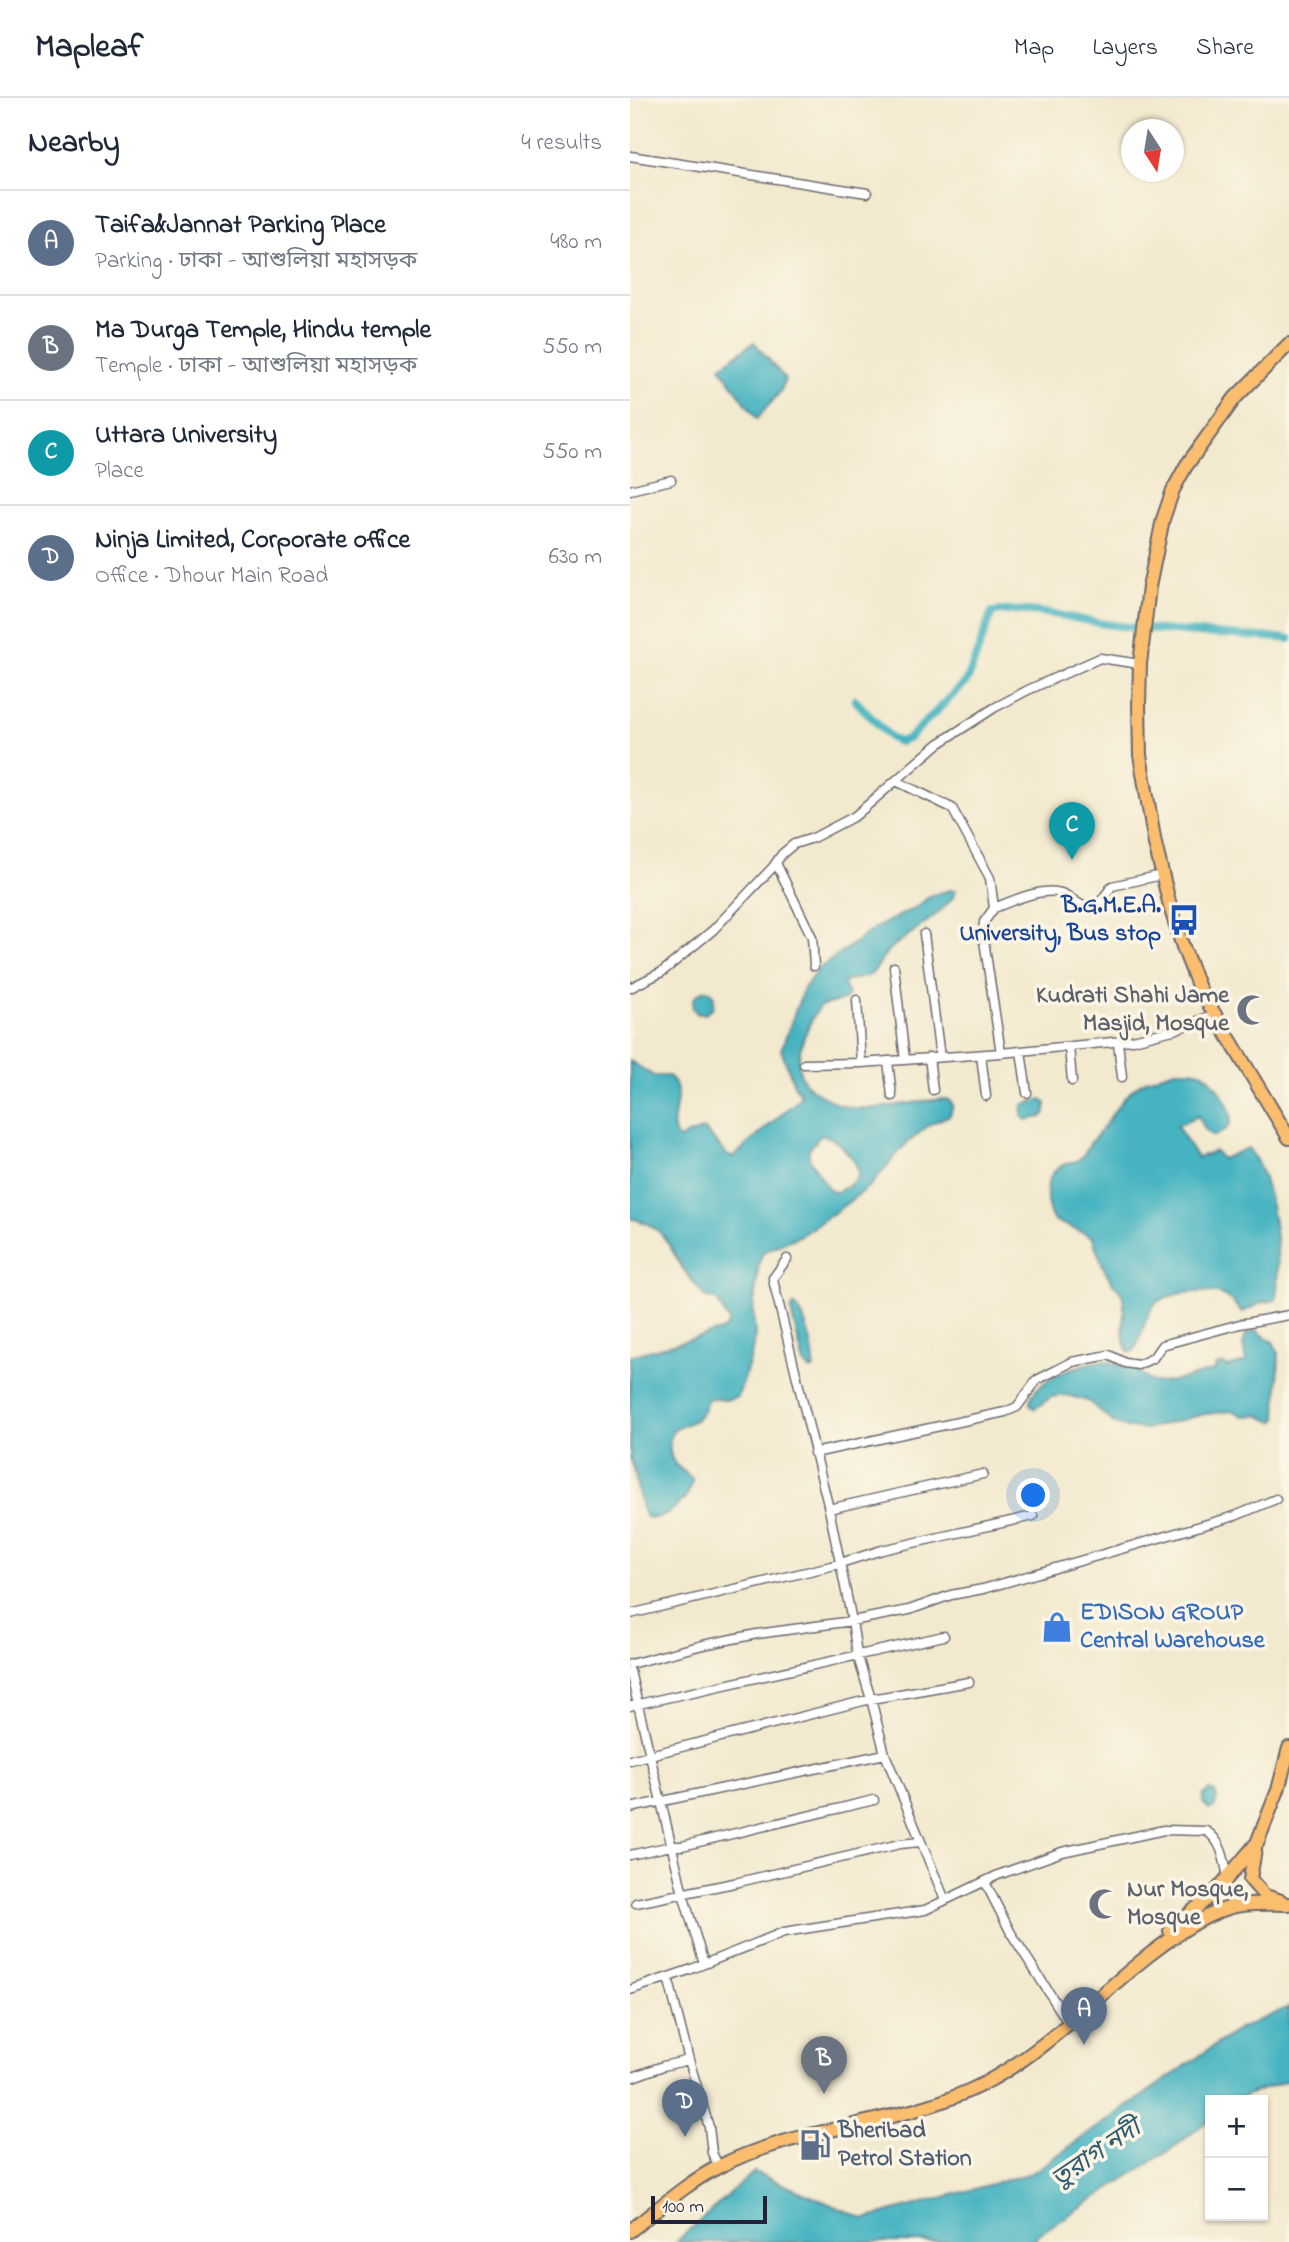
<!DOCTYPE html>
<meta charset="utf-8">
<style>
:root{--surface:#fff;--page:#f6f6f7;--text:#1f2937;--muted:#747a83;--line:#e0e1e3;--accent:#7c3aed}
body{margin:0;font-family:"Indie Flower","Noto Sans Bengali",sans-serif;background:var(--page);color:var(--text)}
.controls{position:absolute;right:21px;bottom:21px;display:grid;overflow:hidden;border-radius:0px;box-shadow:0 2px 5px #0004}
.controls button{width:63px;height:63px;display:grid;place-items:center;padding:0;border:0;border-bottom:2px solid var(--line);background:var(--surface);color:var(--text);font:35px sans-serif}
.compass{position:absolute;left:491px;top:21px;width:63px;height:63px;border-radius:50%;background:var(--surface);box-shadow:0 2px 5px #0004;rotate:168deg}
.scale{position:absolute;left:21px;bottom:18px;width:116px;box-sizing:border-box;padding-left:7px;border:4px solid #22223b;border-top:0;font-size:19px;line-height:24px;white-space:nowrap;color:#22223b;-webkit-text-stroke:5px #fcf5e5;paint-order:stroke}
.you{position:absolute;left:404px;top:1398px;width:24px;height:24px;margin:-18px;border:5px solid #fff;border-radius:50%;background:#1a73e8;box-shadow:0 0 0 10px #1a73e833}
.badge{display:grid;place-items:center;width:46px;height:46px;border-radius:50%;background:var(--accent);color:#fff;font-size:23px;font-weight:700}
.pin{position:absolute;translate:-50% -58px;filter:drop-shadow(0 2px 4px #0008)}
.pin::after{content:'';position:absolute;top:37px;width:24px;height:21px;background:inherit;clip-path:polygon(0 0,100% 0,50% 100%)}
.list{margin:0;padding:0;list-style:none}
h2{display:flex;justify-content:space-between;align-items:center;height:91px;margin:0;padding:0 28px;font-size:30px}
h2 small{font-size:23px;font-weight:400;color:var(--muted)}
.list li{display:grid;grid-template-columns:46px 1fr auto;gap:21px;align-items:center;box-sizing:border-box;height:105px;padding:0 28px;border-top:2px solid var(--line)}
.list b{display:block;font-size:26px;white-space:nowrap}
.list p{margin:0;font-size:23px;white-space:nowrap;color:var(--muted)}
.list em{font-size:23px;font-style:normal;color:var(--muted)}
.map{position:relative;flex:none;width:659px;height:2144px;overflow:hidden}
header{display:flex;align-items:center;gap:42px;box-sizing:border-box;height:98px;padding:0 35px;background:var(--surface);border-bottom:2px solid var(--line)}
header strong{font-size:33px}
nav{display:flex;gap:38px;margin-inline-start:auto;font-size:24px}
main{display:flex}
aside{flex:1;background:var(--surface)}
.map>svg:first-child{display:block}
</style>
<header>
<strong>Mapleaf</strong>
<nav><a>Map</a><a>Layers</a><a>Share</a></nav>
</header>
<main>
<aside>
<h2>Nearby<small>4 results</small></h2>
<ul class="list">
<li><span class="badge" style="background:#5c6f8a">A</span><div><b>Taifa&amp;Jannat Parking Place</b><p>Parking · ঢাকা - আশুলিয়া মহাসড়ক</p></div><em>480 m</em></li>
<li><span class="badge" style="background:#6b7280">B</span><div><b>Ma Durga Temple, Hindu temple</b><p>Temple · ঢাকা - আশুলিয়া মহাসড়ক</p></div><em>550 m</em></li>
<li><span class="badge" style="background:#0f9aa8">C</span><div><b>Uttara University</b><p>Place</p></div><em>550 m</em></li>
<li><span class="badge" style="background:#5c6f8a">D</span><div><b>Ninja Limited, Corporate office</b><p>Office · Dhour Main Road</p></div><em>630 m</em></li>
</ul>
</aside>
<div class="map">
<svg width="659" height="2144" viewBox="0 0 659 2144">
<rect width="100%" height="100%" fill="#fcf5e5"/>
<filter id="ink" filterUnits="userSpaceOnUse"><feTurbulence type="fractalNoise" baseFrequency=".0143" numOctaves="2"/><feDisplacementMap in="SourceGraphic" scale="14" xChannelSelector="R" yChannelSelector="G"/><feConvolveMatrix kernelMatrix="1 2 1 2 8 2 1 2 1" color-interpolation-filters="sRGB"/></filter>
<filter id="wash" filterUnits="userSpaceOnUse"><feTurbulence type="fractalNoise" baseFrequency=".00686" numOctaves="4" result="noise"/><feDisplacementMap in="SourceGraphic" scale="28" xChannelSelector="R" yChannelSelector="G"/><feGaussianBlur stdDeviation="1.57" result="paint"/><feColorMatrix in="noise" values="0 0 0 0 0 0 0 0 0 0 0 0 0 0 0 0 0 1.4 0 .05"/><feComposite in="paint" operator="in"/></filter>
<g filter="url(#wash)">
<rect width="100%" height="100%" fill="#f2e9ce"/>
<!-- water -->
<path fill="#45b3c1" stroke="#346a7e" stroke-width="2" fill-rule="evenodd" d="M 124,244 L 155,281 L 151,293 L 127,321 L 90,269 Z
M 320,792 L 326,792 C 321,811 277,837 261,850 C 252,857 248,872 241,876 C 234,881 223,880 215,883 L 214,889 L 218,896 L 215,902 L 190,908 C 177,928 157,967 178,988 C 182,991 187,994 191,997 C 202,1004 214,1010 226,1010 C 257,1013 287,1001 318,1001 L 323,1007 L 320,1017 L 300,1026 L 274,1048 L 241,1087 L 208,1112 L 171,1137 L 133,1154 L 129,1165 L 123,1212 L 125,1237 L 121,1258 L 108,1299 L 95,1302 L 78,1300 L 73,1313 L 65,1322 L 43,1332 C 39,1343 38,1356 45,1366 C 50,1372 58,1375 63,1382 C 59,1401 36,1424 16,1419 C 5,1399 9,1379 0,1360 L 0,1258 L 90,1233 L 95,1231 L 99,1224 L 86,1201 L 76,1200 L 73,1197 C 67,1186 56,1177 50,1166 C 35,1140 32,1128 0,1120 L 0,963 L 24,978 L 39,978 C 59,996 34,1023 48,1041 L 74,1031 L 98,1058 L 103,1059 L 169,1001 L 170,994 L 165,989 L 151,952 L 173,892 L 187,872 L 245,830 L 287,809 L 300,798 ZM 191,1037 C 204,1037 229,1063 228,1076 C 226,1085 214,1090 207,1094 L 201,1093 L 198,1090 L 179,1060 L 179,1051 Z
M 76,892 L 80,893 L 84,899 L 83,909 L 75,916 L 68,916 L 63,911 C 61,901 67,895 76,892 Z
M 546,972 C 555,972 565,971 573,975 C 579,978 584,986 588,991 C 601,1009 611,1029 583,1038 L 576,1033 L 568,1018 L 547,1028 L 567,1060 L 585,1053 L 592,1061 L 618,1050 C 644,1082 651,1161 646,1202 L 631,1205 L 613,1214 C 606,1210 604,1203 597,1199 C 583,1189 533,1194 523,1208 C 513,1222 513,1240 503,1254 L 499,1254 C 488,1237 497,1218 493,1199 C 491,1191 484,1188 480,1181 C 472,1168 467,1154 463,1139 L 423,1122 C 415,1106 412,1079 431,1068 C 440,1063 447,1066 454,1056 C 456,1054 457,1050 459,1047 C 463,1041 469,1036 473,1030 C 497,994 502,984 546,972 Z
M 411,1001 L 416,1005 L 416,1014 L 411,1019 L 396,1022 L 392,1018 L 393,1007 Z
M 164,1207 C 175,1214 185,1256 184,1270 L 180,1272 L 174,1266 L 161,1213 Z
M 626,1232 C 633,1236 636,1241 643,1244 L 649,1255 L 647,1322 L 643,1324 L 628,1317 L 613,1318 L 604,1313 L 575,1316 L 516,1331 L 497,1330 L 484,1325 L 458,1303 L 436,1297 L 421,1299 L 405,1311 L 400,1306 C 400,1283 454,1263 474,1263 C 480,1264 505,1271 510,1275 C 514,1278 517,1283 523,1284 C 538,1287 570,1276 586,1272 L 585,1268 L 595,1266 L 596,1269 L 616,1264 L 613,1247 L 616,1236 Z
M 579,1692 L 585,1694 L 587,1700 L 585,1709 L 579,1711 L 573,1705 L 573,1698 Z
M 659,1909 L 659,1982 L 603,2002 L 580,2002 L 580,2021 L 543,2050 L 406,2138 L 406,2144 L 46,2144 L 124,2074 L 235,2121 L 402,2075 L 607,1932 Z"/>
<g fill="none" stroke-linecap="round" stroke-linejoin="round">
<!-- canal -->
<path stroke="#45b3c1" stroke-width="8" d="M 225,602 L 261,640 L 269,644 L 279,640 L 337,583 L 362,514 C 400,508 438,520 475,526 C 536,535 598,536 659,541"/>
</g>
</g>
<g filter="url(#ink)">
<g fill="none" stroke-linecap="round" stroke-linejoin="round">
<defs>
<path id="minor" d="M 0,58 L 237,95
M 0,392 L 41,382
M 266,683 L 322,710 L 360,780 L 364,810 C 382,803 412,789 431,795 C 441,798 446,807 461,811 L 471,803 L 482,788 L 532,777
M 146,765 L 182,839 L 184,868
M 364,810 L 354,824 L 353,836 L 371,955
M 294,836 L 310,959
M 264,869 L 275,962
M 0,890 L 32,874 L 83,832 L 143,769 L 152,756 L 164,746 L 183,740 L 225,718 L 308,646 L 364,610 L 398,592 L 470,560 L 510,566
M 227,902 L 231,965
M 488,944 L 492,979
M 439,949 L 442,983
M 391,953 L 397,995
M 351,957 L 356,998
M 299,959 L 303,992
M 258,963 L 262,998
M 174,966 L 231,965 L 371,955 L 503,942 L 547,931 L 585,916
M 157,1161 L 143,1180 L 144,1186 L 199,1411 L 222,1523 L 227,1556 L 241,1601 L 255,1656 L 315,1802
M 184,1355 L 375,1314 L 387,1309 L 407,1282 L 442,1264 L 479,1257 L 495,1265 L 508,1267 L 523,1260 L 532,1247 L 610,1226 L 659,1217
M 199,1411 L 353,1376
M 0,1516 L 201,1468 L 252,1452 L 403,1418
M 0,1566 L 73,1547 L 127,1536 L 222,1523 L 279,1512 L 321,1497 L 353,1491 L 605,1418 L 646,1401
M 0,1573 L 53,1796 L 74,1866
M 0,1608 L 314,1538
M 0,1662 L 241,1601 L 339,1584
M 0,1710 L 255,1656
M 0,1757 L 41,1748 L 52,1748 L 244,1702
M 355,1784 L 381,1835 L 439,1926
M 6,1805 L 109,1784 L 270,1746 L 290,1744
M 38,1879 L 59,1962
M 0,1892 L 59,1872 L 154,1834 L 295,1812 L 368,1777 L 432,1754 L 534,1732 L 576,1733 C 592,1742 595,1764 598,1780
M 0,1980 L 33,1968 L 59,1962 L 79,2029 L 82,2055 L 89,2069"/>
<path id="highway" d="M 659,246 L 605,300 L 556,368 L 543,392 L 533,421 L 519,489 L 510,566 L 509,606 L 510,657 L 525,746 L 541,812 L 553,849 L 569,890 L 659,1040
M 625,1752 L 620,1781 L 635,1798 L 651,1803
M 540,1833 L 588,1791 L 627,1745 L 648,1692 L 659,1650
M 0,2133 C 29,2110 58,2084 90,2068 C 171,2027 272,2028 353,1986 C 416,1953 464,1900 519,1857 C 544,1838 571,1818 601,1809 C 619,1804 640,1806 659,1806"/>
</defs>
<!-- minor casing -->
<use href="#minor" stroke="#6b686e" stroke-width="11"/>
<!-- highway casing -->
<use href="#highway" stroke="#6b686e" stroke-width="16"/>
<!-- minor -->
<use href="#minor" stroke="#fff" stroke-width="8"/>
<!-- highway -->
<use href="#highway" stroke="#fbbd6e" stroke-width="12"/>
</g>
</g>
<!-- icons -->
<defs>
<symbol id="bus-bare" viewBox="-9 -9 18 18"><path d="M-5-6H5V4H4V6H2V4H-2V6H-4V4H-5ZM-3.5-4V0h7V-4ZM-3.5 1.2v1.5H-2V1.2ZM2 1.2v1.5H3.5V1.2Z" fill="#1a4fb4" stroke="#fcf5e5" stroke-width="2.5" paint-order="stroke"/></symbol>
<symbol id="mosque-bare" viewBox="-9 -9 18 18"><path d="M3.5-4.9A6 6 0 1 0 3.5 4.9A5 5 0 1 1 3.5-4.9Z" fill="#6b7280" stroke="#fcf5e5" stroke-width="2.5" paint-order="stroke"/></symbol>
<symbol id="shop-bare" viewBox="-9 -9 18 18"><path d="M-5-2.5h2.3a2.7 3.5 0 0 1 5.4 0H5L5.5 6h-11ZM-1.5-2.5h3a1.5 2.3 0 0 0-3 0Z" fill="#3f7fe0" stroke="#fcf5e5" stroke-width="2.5" paint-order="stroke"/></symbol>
<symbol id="fuel-bare" viewBox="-9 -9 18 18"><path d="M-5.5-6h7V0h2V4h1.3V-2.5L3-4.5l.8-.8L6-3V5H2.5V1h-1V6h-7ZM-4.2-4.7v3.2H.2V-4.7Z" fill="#5c6f8a" stroke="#fcf5e5" stroke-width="2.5" paint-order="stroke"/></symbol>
</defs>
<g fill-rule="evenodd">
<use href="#bus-bare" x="532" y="800" width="44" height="44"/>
<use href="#mosque-bare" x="600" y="890" width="44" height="44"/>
<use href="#shop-bare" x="405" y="1507" width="44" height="44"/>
<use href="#mosque-bare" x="452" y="1784" width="44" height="44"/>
<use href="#fuel-bare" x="163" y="2025" width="44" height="44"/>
</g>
<g text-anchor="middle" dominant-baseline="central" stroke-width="7" stroke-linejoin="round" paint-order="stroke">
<!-- transit labels -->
<g font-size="24" font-weight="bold" fill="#164399" stroke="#fcf5e5" text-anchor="end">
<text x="531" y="808">B.G.M.E.A.<tspan x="531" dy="28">University, Bus stop</tspan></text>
</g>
<!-- worship labels -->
<g font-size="24" font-weight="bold" fill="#5b616d" stroke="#fcf5e5" text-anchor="end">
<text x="599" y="898">Kudrati Shahi Jame<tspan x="599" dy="28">Masjid, Mosque</tspan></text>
<text x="497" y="1792" text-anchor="start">Nur Mosque,<tspan x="497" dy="28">Mosque</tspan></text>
</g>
<!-- shop labels -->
<g font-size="24" font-weight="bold" fill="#366cbe" stroke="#fcf5e5" text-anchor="start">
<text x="450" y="1515">EDISON GROUP<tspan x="450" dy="28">Central Warehouse</tspan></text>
</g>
<!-- service labels -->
<g font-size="24" font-weight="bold" fill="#4e5e75" stroke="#fcf5e5" text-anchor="start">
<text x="208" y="2033">Bheribad<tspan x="208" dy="28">Petrol Station</tspan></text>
</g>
<!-- water labels -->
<g font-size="26" font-style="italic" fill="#305c71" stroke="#fcf5e5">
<text transform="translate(467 2057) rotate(-34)">তুরাগ নদী</text>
</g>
</g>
</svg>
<div class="controls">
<button>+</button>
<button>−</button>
</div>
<svg class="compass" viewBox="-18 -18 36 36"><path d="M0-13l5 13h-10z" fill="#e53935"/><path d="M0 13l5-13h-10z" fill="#747a83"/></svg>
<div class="scale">100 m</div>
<div class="you"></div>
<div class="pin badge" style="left:454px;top:1947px;background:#5c6f8a">A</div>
<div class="pin badge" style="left:194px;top:1996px;background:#6b7280">B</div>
<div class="pin badge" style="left:442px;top:762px;background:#0f9aa8">C</div>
<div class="pin badge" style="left:55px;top:2039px;background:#5c6f8a">D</div>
</div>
</main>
